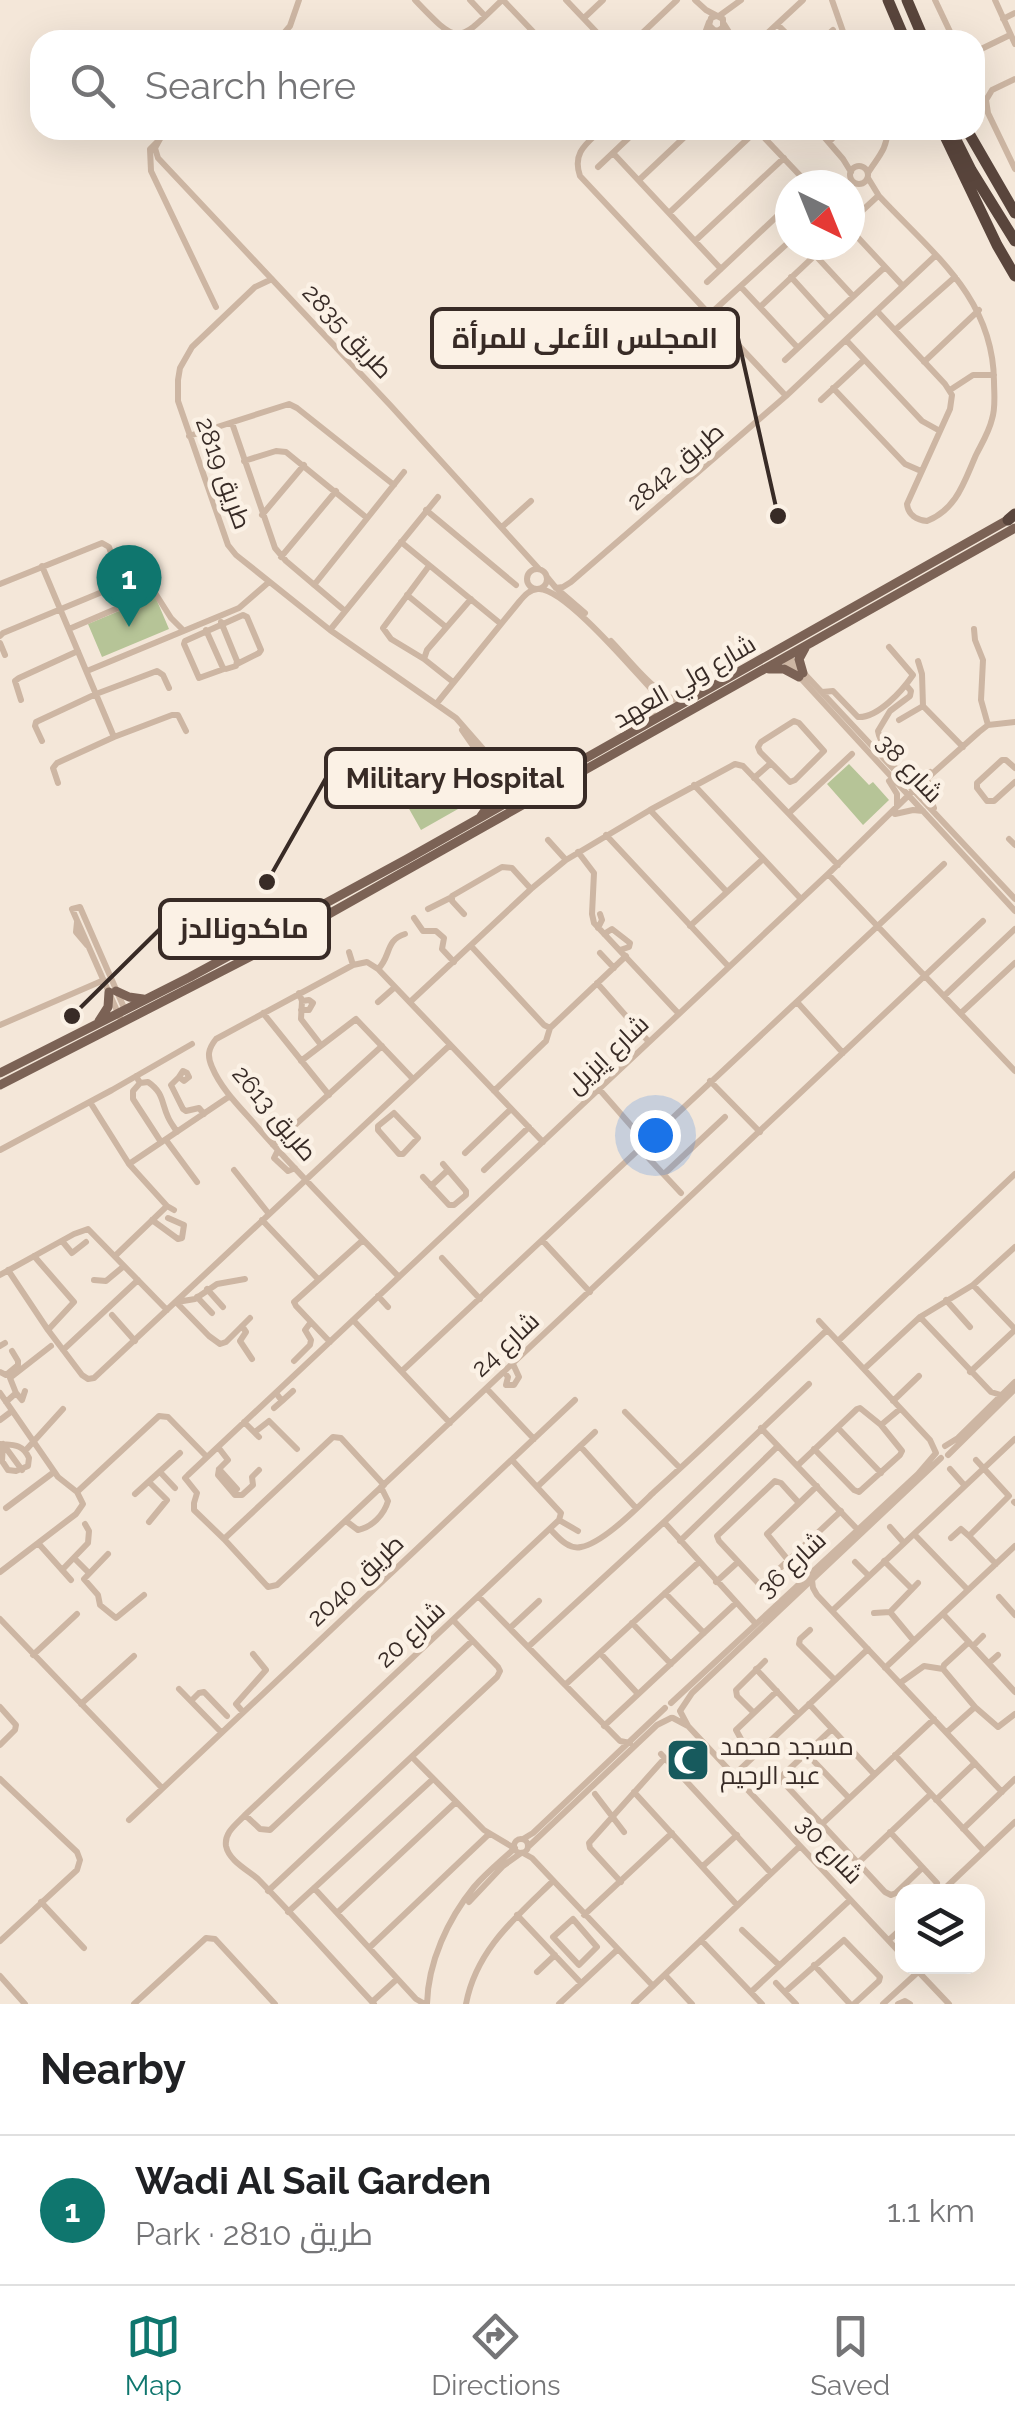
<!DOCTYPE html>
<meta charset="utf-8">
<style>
:root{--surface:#fff;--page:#f2f2f2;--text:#202124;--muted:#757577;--line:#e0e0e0;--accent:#0f766e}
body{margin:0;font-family:Raleway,Cairo,sans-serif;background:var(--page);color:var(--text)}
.controls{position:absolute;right:30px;bottom:30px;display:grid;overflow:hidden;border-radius:20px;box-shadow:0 10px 40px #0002}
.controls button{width:90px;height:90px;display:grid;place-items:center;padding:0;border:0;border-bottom:2px solid var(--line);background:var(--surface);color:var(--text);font:50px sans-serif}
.compass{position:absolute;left:775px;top:170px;width:90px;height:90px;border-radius:50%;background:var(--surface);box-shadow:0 10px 40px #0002;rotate:137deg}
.you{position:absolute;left:655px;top:1135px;width:35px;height:35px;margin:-25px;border:8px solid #fff;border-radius:50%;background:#1a73e8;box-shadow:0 0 0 15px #1a73e833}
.badge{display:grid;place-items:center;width:65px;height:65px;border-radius:50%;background:var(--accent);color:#fff;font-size:32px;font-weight:700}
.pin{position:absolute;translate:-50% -82px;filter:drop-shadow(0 2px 5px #0008)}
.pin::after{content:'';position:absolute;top:52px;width:35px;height:30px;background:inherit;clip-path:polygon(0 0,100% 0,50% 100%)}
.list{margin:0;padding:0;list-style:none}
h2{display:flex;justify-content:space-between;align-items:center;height:130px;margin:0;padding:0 40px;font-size:42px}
h2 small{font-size:32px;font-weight:400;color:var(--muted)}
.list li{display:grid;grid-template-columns:65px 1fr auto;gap:30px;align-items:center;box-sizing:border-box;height:150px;padding:0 40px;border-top:2px solid var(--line)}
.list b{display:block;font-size:38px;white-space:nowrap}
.list p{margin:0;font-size:32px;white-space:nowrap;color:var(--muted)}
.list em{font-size:32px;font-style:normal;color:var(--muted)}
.icon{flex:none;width:55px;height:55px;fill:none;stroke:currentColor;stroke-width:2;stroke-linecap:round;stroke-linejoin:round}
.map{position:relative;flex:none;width:1015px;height:2004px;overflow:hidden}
.search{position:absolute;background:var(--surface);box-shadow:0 10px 40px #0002;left:30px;right:30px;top:30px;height:110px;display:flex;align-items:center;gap:25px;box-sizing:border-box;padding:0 35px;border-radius:30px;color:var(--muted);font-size:38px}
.sheet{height:280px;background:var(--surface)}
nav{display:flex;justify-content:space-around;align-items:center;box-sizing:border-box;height:140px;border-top:2px solid var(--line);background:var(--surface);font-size:28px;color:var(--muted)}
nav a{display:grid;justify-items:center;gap:5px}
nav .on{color:var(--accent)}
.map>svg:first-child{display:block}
</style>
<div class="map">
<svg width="1015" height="2004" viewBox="0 0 1015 2004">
<rect width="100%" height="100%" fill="#f4e7d9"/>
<!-- green -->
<path fill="#b6c497" d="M 155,596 L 169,629 L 102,657 L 88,624 Z
M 849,764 L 869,785 L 873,782 L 889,800 L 863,825 L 827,784 Z
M 445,786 L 458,809 L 421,830 L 408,807 Z"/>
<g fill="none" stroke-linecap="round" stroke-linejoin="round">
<!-- minor -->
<path stroke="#cdb6a3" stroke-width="6" d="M 415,0 C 459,46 457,44 502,0
M 470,0 L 485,16
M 503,0 L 541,40
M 566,0 L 604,40
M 695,0 L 706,10 L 723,19 L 723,27 L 718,31 L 714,30 L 709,25 L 711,18 L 716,16
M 832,0 L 846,40
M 935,0 L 954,40
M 995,0 L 1015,44
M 719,16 L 741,0
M 584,18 L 603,0
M 1003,19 L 1015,13
M 724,24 L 734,40
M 777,24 L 793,40
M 278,40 L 290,26 L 299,0
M 635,40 L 677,0
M 698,40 L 705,33 L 709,22
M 760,40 L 803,0
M 822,40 L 833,30
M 975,52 L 1010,35
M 1015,79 L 992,90 L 986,100 L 988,113 L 1015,169
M 169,130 L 150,149 L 151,171 L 216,307
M 601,130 C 586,144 572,153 580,176 L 786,396
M 818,130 L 843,159 L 851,172
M 161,137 L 155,148 L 158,158 L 391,406 L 539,569
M 829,142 L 841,130
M 613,153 L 721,269
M850 175a9 9 0 1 1 18 0a9 9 0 1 1-18 0Z
M 598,167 L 637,130
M 868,173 C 877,158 888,149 887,130
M 868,178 L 879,196 C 932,253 993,297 994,381 C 994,393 996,407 992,419 C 989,432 982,443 976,455 C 964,482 957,509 927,521 C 917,520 908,515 907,504 L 950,409 L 952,395 L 945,384 L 877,311
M 639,180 L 692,130
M 669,213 L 757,130 L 809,185
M 850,222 L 878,196
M 850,229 L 903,286
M 695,241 L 784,158
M 815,255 L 853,296
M 791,277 L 829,319
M 272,279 L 255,287 L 192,347 L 180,368 L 178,380 L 178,401 L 228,545 L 236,555 L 330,630 L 456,718 L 484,750 L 514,811
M 707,282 L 790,204
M 741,287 L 798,348
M 760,307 L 826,245
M 710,314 L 790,241
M 895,330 L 955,277
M 846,340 L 922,421 L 940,431
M 785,360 L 885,267
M 924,362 L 979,310
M 833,388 L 905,464 L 921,471
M 950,390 L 973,375 L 994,375
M 821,400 L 864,360
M 232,423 L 275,548 L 286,561 L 345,611
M 189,436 L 289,404 L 297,408 L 394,485
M 244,461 L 276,451 L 286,452 L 367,518
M 426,510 L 516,585
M 262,515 L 304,465
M 502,527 L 531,501
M 401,542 L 501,624
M 281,557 L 336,491
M 42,566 L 114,737
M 429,566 L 383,628 L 391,639 L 424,659 L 453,682
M527 579a10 10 0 1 1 20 0a10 10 0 1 1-20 0Z
M 547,577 L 556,588 L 585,613
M 0,584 L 102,543 L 109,547 L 113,559
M 314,585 L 404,472
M 127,588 L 142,583 L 150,585 L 171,618 L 183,630
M 556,588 L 563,587 L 571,582 L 786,396 L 935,256
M 407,595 L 446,627
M 974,629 L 975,640 L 983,660 L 981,700 L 988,725
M 206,630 L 223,668 L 226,669 L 236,666 L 237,661 L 221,622
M 330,630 L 438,497
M 0,636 L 3,633 L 119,585 L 125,585 L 132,602 L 69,629
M 611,641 C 628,658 660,702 684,701
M 0,643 L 5,655
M 787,655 L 1015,899
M 782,658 L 1015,911
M 424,659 L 427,650 L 471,599
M 918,661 L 922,674 L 923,706 L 963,747
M 224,669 L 199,678 L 184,644 L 185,641 L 243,615 L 247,617 L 261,650 L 259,653 L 237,664
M 87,671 L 239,608 L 269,582
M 822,692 L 833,691 L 858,717 C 878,718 902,691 913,675 L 889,647
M 21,700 L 15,681 L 19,678 L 78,651
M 437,703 L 519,602 C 524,596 530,589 538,589 C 564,587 634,671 653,691 L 657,703 L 649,722
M 899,720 L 923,706
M 794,721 L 799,723 L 824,751 L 795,780 L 790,782 L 760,752 L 758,747 L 761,742 Z
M 462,730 L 478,753 L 506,806
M 42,741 L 35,726 L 36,722 L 96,694 L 157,671 L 163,675 L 169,688
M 1015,768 L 1006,760 L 1002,760 L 977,783 L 977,788 L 987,801 L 994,801 L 1015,782
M 895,769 C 893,754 880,745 878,731 L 890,711 L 910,696 L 911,691 L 906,685
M 754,778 L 771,763
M 904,778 L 914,780 L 930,772
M 889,781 L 897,794 L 897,806
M 928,782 L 928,792 L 934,808
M 58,783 L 53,768 L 57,763 L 114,737 L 172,715 L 178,715 L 186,731
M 694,785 L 801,899
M 650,810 L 727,892
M 789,813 L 852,754
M 895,814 L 913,810 L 923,811
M 606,835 L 729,967
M 1009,839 L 1015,845
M 548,840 L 566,860
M 578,852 L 594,873 L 592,914 L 594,923 L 679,1014
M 828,874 L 1015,1071
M 428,909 L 450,898
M 464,914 L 452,901 L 452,896 L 502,867 L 512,868 L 531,889
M 414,918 L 423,931 L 436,931 L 444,938 L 442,949 L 454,962
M 77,922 L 76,932 L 87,945
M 690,926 L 763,859
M 598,928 L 602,920 L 600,914
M 604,934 L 612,929 L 630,943 L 629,947 L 620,950
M 471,946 L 544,1025 L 550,1028 L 626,956
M 349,952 L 353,965
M 600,953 L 614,968
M 378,969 C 391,957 385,940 405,934
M 597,983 L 649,1042
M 299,993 L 302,1001 L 301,1019 L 321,1045
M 944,996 L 1015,929
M 378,1002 L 395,987
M 410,1002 L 531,889 L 566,860 L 650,810 L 735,764 L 743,766 L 838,865
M 797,1002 L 843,1053
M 301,1010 L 309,1010 L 313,1003 L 309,1000 L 302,1001
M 263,1013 L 329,1095
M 961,1013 L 1015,963
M 122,1022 L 72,909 L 80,907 L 125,1010
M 0,1025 L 104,980
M 301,1061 L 356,1019 L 413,1079
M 183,1071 L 187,1073 L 189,1077 L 184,1081 L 179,1077 Z
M 136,1076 L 140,1083 L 133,1091 L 133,1099 L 161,1142
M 179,1077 L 171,1085 L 183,1109 L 186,1111 L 199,1108 L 204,1114
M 710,1081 L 760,1132
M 140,1083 L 148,1082 C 164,1093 161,1102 168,1117 C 170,1122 174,1127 177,1132
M 599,1089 L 641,1137 L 644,1146
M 494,1091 L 546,1041 L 550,1028
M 90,1102 L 129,1164 L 167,1206 L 174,1210
M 394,1113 L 418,1138 L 403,1154 L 399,1154 L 378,1130 L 378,1126 Z
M 166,1140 L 197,1182
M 273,1145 L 382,1046
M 640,1149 L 681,1193
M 0,1150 L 112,1090 L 192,1044
M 278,1150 L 274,1158 L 288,1171 L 295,1168
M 465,1153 L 511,1109
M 129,1164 L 230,1096
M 234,1170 L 269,1214
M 484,1170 L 529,1127
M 664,1174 L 725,1117
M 423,1177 L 449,1205 L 454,1205 L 466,1195 L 466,1191 L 443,1164
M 431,1186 L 448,1170
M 152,1220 L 178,1239 L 182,1238 L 184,1225 L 168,1218
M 262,1220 L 318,1279
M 542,1240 L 590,1292
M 62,1241 L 72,1253 L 86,1242
M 34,1256 L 74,1302 L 48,1330
M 115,1256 L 167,1206
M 442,1258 L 480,1299
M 8,1270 L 48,1330 L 82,1375 L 88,1379 L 94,1378 L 450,1045
M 0,1275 L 74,1234 L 88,1229 L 167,1310
M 399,1277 C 352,1228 304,1180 259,1129 C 243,1110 222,1091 212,1067 C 207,1056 208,1049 216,1039 L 353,965 L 367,962 L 378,969 L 543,1142
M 94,1280 L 106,1281 L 124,1266
M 973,1285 L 1015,1329
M 207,1289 L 223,1307
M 378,1296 L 388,1307
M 197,1297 L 212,1313
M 946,1300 L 970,1327
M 176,1302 L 209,1336 L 220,1344 L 226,1342 L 250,1318
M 177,1302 L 195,1299 L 217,1284 L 245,1279
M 112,1315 L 135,1341
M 920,1317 L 991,1392 L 1001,1395
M 353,1320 L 450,1423
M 242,1326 L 246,1332 L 240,1341 L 252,1359
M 838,1341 L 1015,1174
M 330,1342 L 296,1306 L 294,1302 L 363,1240
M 0,1346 L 5,1343
M 63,1350 L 138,1280
M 294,1361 L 310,1345 L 311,1340 L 305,1330 L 311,1322
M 864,1369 L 920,1317 L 973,1285 L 1015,1247
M 402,1371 L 944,864
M 0,1372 L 6,1375 L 18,1365 L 18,1361 L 12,1351
M 504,1372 L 508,1377 L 506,1385 L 514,1385 L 519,1377 L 513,1364
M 970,1372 L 1015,1330
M 487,1389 L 534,1439
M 0,1393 L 58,1477 L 77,1492 L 83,1504 L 76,1514 L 0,1572
M 16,1393 L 10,1378 L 51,1346
M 276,1393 L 282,1401 L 293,1391
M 893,1401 L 919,1376
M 6,1402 L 16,1393 L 22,1400 L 25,1391
M 274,1408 L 282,1401
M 625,1412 L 680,1468
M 0,1420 L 12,1411
M 244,1422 L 259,1437
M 881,1425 L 900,1409
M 761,1428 L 858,1530
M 838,1428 L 881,1473
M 255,1432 L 269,1421 L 297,1449
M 0,1444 C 14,1445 23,1444 29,1458 L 28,1466 L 16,1471 L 8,1470 L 2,1461 L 3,1444
M 3,1444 L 22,1470
M 580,1446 L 636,1508
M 945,1446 L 958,1438 L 1015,1382
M 218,1447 L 228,1460 L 219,1469 L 218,1475 L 235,1495 L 242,1495 L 253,1485 L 252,1477 L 259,1470
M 25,1451 L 63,1409
M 948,1455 L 1015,1389
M 976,1460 L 1009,1496 L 969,1536 L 996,1564
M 797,1466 C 817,1447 837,1428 857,1409 L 860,1408 L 881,1425 L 902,1451 L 900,1455 L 859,1492 L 854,1490 L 814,1449
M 219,1469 L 237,1489
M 950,1469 L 965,1486
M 160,1472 L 175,1488
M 384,1485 L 341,1438 L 333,1437 L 224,1539 L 268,1587 L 277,1585 L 983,921
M 537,1487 L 595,1432
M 77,1492 L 159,1416 L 168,1417 L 206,1456
M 135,1494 L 180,1453
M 1014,1502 L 1015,1503
M 799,1503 L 781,1483 L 775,1481 L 717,1536 L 719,1541 L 759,1584 L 764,1583 L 841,1511
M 6,1508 L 54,1472
M 559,1520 L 578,1531
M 346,1521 L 358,1530 C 372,1527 384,1515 388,1501 L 381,1487
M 149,1522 L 167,1500 L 149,1482
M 664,1522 L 756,1624
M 890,1527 L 904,1543
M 550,1529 C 558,1537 568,1550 581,1547 C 603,1543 637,1508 654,1492 C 713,1439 770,1384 827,1330
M 914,1534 L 968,1590
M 951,1538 L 961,1529 L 969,1536
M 224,1539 L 194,1510 L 194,1503 L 197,1493 L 185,1478 L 188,1475 L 828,874 L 914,790 L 979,732 L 988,725 L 1015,722
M 680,1541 L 778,1446
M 38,1543 L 71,1580
M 108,1554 L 84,1579 L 98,1595 L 100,1605 L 116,1618 L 144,1595
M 74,1558 L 89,1573
M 788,1560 L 767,1534 L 817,1486
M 884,1561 L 912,1589
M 855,1562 L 869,1576
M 62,1570 L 88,1543 L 89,1531 L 85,1524
M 812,1580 L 813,1588 L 817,1595 L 1002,1792
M 716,1582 L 738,1562
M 665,1593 L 704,1633
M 479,1597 L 620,1741 L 630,1743
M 999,1597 L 1015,1615
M 832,1611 L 1015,1439
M 874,1613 L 890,1612
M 943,1614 L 1015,1692
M 0,1619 L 162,1788
M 632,1623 L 671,1664
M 510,1628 L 539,1601
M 810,1630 L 800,1639 L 799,1644 L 835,1680
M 914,1641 L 890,1612 L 918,1583
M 973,1646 L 983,1636
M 528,1647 L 664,1522 L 809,1384
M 600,1653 L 638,1694
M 33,1655 L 77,1614
M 989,1663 L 998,1655
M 885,1668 L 1015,1546
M 756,1669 L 798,1714
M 900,1683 L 924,1666 L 943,1669
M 565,1685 L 699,1562
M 179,1689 L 221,1732
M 191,1701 L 199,1693 L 204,1692 L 227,1716
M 671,1703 L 918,1474 L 936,1453 L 930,1440 L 819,1321
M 81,1704 L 134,1656
M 809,1704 L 874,1774
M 0,1707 L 16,1725 L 15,1730 L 0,1745
M 975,1707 L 998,1727 L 1015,1714
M 243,1712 L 236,1704 L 266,1670 L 253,1654
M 754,1713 L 737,1696 L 736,1690 L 765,1661
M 673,1718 L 688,1726 L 902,1955
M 604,1726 L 736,1603
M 688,1726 L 680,1711 L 692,1693 L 941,1458
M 832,1729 L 784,1774 L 783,1782 L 885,1892 L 891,1895 L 896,1893 L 922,1868
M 947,1732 L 975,1707 L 943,1669 L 944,1665 L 969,1642
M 741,1739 L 736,1730 L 777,1691
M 806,1753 L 849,1798
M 661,1754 L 771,1873
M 895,1755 L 984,1851
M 412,1757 L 484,1830 L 514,1848
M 734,1775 L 868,1649
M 0,1779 L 77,1852 L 80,1860 L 77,1870 L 0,1941
M 634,1792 L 737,1905
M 595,1794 L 624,1832
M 936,1800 L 975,1763
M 245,1815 L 260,1829 L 270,1830 L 472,1641
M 129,1820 L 575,1400
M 823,1823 L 934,1719
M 963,1829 L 1015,1779
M 890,1832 L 937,1883
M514 1846a7 7 0 1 1 14 0a7 7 0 1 1-14 0Z
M 523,1839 L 533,1833 L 665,1708
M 529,1846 L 657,1725 L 671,1718
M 523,1853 L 532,1858 L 653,1986
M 859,1862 L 931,1794
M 703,1866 L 737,1835
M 621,1882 L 590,1848 L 589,1843 L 664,1759
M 314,1888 L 416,1999 L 425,2004
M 268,1891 L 497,1677 L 500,1671 L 498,1667 L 453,1620
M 941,1892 L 1015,1822
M 41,1902 L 84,1948
M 469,1902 L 503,1866 L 521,1853
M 288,1912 L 433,1779
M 337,1913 L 456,1802
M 517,1915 L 581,1983
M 584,1915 L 672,1833
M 573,1919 L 597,1947 L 579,1965 L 553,1937 Z
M 742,1930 L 779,1965
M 701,1940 L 762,2004
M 889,1940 L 902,1928
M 369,1948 L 489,1834
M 814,1965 L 850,2004
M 913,1966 L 949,2004
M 537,1972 L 555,1955
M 665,1975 L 692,2004
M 0,1976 L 25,2004
M 776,1983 L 796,2004
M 751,1992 L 850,1900
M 785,1992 L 844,1940 L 880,1977 L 879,1981 L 854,2004
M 372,2002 L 397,1979
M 134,2004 L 206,1938 L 215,1939 L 275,2004
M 374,2004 C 336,1963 298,1920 258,1879 C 248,1870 229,1861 226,1846 C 224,1832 237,1824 245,1815 L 559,1520 L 561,1513 L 512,1460
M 427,2004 C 428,1962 448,1919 474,1887 C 486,1873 501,1861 515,1848
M 466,2004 C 476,1950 516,1917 553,1881
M 559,2004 L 617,1950
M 634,2004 L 800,1846
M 883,2004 L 918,1972
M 898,2004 L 905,2001 L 910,2004"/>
<!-- major -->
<path stroke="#7b6255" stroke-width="9" d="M 769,669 L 784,669 L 799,677
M 803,673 L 799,659 L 805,648
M 500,782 L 510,788 L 528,789
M 481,816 L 491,802 L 493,782
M 116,991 L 129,997 L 143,999
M 99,1021 L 108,1007 L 109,992
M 0,1073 L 190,977 L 407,859 L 1013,517
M 0,1085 L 279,942 L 1015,528"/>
<!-- highway -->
<path stroke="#59453c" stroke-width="11" d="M 888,0 L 905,40
M 907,0 L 924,40
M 942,130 L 997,245 L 1015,276
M 951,130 L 971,170 L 1015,241
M 967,130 L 1015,213
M 1008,520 L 1015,514"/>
</g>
<!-- icons -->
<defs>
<symbol id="mosque-square" viewBox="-11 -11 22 22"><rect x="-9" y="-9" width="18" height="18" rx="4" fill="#175a5d" stroke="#fbf1e5"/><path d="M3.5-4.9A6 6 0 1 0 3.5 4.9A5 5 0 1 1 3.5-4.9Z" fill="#fff"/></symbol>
</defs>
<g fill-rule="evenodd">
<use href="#mosque-square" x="663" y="1735" width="50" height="50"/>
</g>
<g text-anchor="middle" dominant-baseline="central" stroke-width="9" stroke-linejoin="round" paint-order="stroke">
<!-- street labels -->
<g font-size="25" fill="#382b26" stroke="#fbf1e5">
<text transform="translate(348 331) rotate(47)">طريق 2835</text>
<text transform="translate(675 466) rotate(-41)">طريق 2842</text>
<text transform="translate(224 473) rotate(70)">طريق 2819</text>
<text transform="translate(684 681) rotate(-30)">شارع ولي العهد</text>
<text transform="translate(910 768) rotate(47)">شارع 38</text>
<text transform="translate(607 1054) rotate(-43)">شارع إيزيل</text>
<text transform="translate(275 1113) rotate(50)">طريق 2613</text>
<text transform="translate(505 1344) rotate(-43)">شارع 24</text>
<text transform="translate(791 1564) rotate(-43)">شارع 36</text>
<text transform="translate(355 1580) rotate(-43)">طريق 2040</text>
<text transform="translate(410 1634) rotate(-43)">شارع 20</text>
<text transform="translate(830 1849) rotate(47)">شارع 30</text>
</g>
<!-- poi labels -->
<g font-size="25" fill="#382b26" stroke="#fbf1e5" text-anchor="start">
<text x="720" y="1746">مسجد محمد<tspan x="720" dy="29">عبد الرحيم</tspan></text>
</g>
</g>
<!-- callouts -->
<path fill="none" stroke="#382b26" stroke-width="4" d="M778 516L738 338M267 882L326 778M72 1016L160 929"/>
<g fill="#382b26" stroke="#fbf1e5" stroke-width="4">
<circle cx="778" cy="516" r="10"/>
<circle cx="267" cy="882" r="10"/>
<circle cx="72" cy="1016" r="10"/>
</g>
<g fill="#fbf1e5" stroke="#382b26" stroke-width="4">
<rect x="432" y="309" width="306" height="58" rx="10"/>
<rect x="326" y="749" width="259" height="58" rx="10"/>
<rect x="160" y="900" width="169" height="58" rx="10"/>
</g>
<g font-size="28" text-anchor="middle" font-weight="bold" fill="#382b26">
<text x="585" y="348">المجلس الأعلى للمرأة</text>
<text x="455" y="788">Military Hospital</text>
<text x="244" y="938">ماكدونالدز</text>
</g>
</svg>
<div class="controls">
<button><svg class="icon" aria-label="layers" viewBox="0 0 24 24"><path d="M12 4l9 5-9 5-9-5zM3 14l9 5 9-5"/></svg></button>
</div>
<svg class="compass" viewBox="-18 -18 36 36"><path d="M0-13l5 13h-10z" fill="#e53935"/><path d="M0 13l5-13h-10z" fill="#757577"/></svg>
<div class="you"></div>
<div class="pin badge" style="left:129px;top:627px">1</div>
<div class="search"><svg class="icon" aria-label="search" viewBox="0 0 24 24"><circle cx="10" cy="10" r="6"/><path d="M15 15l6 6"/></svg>Search here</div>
</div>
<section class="sheet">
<h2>Nearby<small></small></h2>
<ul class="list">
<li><span class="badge">1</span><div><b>Wadi Al Sail Garden</b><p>Park · طريق 2810</p></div><em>1.1 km</em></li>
</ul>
</section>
<nav>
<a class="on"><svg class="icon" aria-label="map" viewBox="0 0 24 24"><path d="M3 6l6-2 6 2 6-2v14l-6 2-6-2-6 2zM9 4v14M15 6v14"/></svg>Map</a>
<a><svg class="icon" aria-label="directions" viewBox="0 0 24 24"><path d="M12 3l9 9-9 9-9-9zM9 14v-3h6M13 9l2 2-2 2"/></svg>Directions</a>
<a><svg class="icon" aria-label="saved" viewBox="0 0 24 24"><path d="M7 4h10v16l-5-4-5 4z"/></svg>Saved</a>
</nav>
